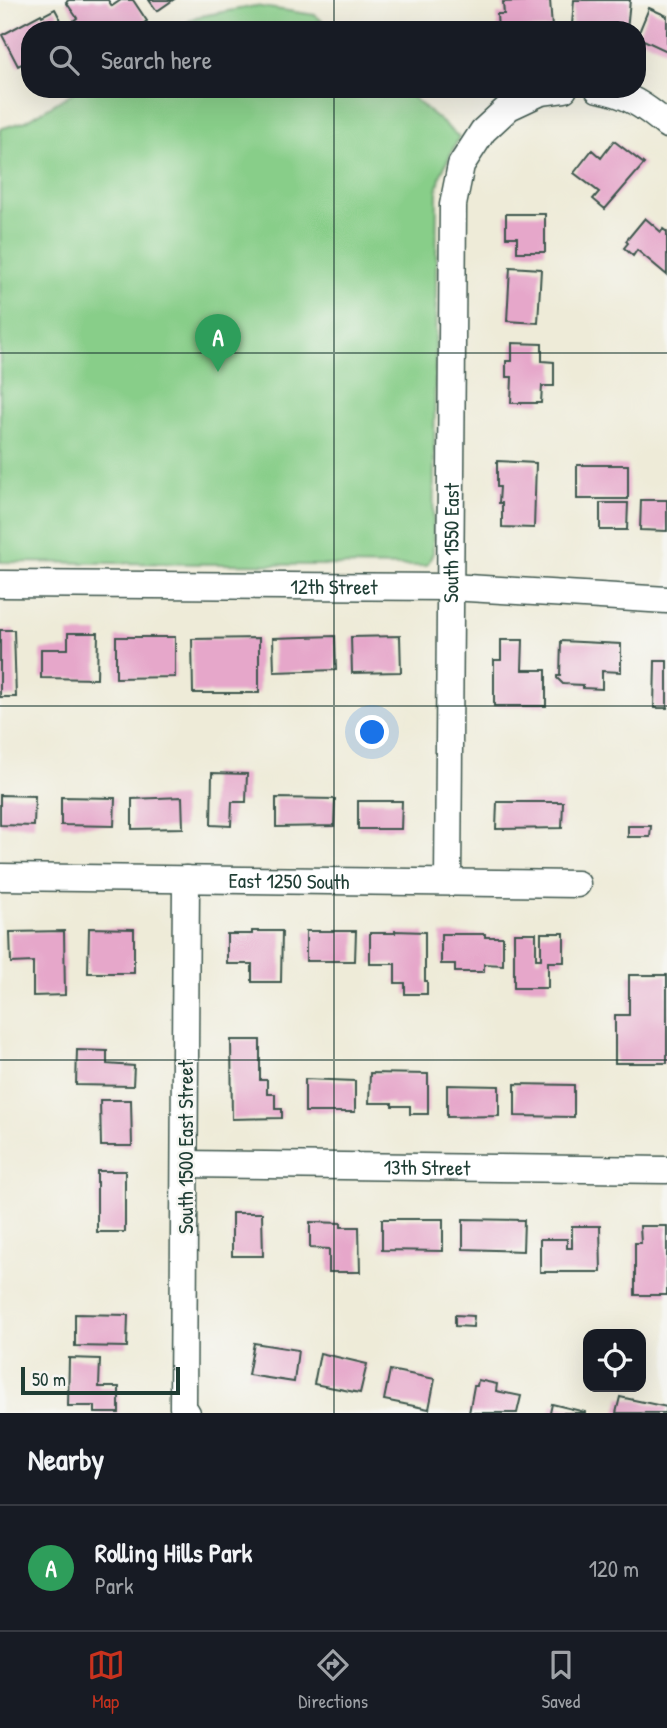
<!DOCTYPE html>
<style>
:root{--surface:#171b24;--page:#242831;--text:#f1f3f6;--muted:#9ea1a6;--line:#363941;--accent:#c8321e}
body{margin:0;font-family:"Patrick Hand",sans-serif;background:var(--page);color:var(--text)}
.controls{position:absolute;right:21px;bottom:21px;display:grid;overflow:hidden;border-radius:14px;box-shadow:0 7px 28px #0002}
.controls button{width:63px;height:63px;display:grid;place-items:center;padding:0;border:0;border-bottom:2px solid var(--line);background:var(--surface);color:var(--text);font:35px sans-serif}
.scale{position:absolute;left:21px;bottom:18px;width:159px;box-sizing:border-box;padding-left:7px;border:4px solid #1f3d34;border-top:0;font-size:19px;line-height:24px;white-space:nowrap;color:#1f3d34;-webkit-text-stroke:5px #f6f6f2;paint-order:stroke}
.you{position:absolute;left:373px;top:733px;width:24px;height:24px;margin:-18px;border:5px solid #fff;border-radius:50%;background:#1a73e8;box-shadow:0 0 0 10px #1a73e833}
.badge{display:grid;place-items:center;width:46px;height:46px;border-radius:50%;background:var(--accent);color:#fff;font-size:23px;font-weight:700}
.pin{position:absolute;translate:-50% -58px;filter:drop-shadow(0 2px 4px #0008)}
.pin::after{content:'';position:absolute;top:37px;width:24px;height:21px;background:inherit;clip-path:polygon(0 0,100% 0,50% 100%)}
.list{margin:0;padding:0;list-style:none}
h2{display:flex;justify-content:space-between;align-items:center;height:91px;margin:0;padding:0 28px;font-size:30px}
h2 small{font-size:23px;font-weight:400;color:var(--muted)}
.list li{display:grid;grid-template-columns:46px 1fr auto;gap:21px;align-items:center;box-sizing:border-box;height:126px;padding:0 28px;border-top:2px solid var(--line)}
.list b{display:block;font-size:26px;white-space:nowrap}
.list p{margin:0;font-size:23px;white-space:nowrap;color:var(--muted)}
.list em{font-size:23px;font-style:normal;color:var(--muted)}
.icon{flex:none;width:38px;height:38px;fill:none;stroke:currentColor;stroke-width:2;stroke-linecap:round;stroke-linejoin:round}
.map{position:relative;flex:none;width:667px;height:1413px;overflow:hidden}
.search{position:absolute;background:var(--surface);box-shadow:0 7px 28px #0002;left:21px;right:21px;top:21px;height:77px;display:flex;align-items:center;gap:18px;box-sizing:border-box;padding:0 24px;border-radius:28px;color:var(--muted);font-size:26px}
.sheet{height:217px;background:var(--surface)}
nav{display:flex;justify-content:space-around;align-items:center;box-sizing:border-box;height:98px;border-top:2px solid var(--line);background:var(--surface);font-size:19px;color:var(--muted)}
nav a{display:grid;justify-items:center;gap:4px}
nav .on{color:var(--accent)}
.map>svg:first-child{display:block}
</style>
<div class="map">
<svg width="667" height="1413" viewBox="0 0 667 1413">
<rect width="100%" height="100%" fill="#f6f6f2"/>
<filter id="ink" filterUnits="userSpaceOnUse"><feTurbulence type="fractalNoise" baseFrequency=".0143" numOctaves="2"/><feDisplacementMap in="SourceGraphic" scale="14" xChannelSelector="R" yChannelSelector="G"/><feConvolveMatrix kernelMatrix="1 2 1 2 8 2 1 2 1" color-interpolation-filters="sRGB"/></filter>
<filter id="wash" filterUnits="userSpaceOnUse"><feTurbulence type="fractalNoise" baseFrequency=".00686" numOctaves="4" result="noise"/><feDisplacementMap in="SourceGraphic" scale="28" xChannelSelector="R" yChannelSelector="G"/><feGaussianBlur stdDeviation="1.57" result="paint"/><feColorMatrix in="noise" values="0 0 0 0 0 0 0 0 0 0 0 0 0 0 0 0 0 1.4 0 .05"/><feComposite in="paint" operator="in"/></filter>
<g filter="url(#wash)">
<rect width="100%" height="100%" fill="#eeebd8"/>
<!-- green -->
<path fill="#88ce89" stroke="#54865e" stroke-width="2" d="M 255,6 L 315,15 L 332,30 L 176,30 L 196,17 Z
M 79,89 L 403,89 L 459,137 L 441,174 L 437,191 L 433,553 L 428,564 L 424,566 L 0,562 L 0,129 L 26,121 Z"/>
<g id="blocks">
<!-- building -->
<path fill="#e6a7ca" d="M 69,0 L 108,0 L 112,6 L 121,0 L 133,0 L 147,21 L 134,30 L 78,30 L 72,22 L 77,18 L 66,2 Z
M 149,0 L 173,0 L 157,11 Z
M 550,0 L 552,28 L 498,30 L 497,14 L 504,14 L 503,2 Z
M 574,0 L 630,0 L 627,30 L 597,30 L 597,28 L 572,25 Z
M 649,8 L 667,16 L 667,51 L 637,37 Z
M 55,9 L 66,30 L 30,30 L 30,60 L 18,66 L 2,35 L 41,14 L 42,16 Z
M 614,141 L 644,164 L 605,209 L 593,199 L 599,192 L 574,173 L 592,150 L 601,158 Z
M 506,214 L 545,214 L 545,252 L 517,252 L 517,237 L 506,237 Z
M 645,218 L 661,232 L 663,229 L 667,232 L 667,275 L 637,250 L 633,256 L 624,248 L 628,243 L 626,241 Z
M 510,267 L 541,269 L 538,323 L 507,321 Z
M 512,343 L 542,344 L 542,361 L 554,362 L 554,386 L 542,386 L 541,403 L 511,403 L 512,377 L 506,377 L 506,361 L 512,361 Z
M 497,461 L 536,463 L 534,528 L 502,527 L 502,503 L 499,503 L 500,487 L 497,487 Z
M 577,465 L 628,465 L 628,499 L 577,499 Z
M 641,500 L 667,500 L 667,531 L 640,530 Z
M 600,503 L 628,503 L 627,530 L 600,530 Z
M 0,630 L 14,630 L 16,697 L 0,697 Z
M 68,633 L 98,633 L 97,679 L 41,678 L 41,649 L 68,649 Z
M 335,636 L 336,670 L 274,672 L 273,638 Z
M 400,636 L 401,672 L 352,673 L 351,637 Z
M 116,637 L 175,637 L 175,677 L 116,678 Z
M 259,638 L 259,693 L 193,693 L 192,639 Z
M 501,640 L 523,640 L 522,670 L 546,670 L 546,706 L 494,706 L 494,660 L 501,660 Z
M 561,641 L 621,644 L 621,672 L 602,671 L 602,689 L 583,688 L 583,685 L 563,684 L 557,678 L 557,676 L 560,676 Z
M 655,661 L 667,661 L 667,708 L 654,708 Z
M 212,773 L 247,774 L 246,802 L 232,802 L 231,826 L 211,825 Z
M 0,795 L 35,796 L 34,826 L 0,825 Z
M 61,797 L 115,798 L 114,826 L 61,825 Z
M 182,797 L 183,828 L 132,829 L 132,799 Z
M 276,798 L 335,799 L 334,826 L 276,827 Z
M 358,801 L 402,801 L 401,829 L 358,829 Z
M 497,802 L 563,802 L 562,828 L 496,829 Z
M 628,826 L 651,826 L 650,837 L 628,837 Z
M 89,928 L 134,929 L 134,973 L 88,973 Z
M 64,931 L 65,995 L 33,996 L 33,962 L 11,963 L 10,932 Z
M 252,931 L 282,931 L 281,982 L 252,982 L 252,964 L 227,964 L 227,934 L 252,934 Z
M 306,931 L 356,931 L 355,961 L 306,961 Z
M 395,931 L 425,932 L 425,981 L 427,981 L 427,994 L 405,994 L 405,983 L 395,983 L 395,964 L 370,964 L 370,933 L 395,933 Z
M 514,933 L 536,933 L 536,959 L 541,959 L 541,933 L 564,933 L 564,962 L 548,962 L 548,988 L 514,988 Z
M 441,934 L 485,934 L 485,937 L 503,937 L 503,965 L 484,964 L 484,972 L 455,972 L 455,964 L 441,964 Z
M 629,975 L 667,975 L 667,1063 L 615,1063 L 615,1015 L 629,1015 Z
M 231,1040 L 260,1040 L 260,1080 L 267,1080 L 267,1094 L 275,1094 L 275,1109 L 282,1109 L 282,1118 L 232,1119 Z
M 77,1050 L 107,1051 L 107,1064 L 134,1066 L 133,1086 L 76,1085 Z
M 370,1073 L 428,1074 L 428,1114 L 410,1114 L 410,1106 L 392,1106 L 392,1103 L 369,1103 Z
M 305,1079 L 355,1081 L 355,1112 L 305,1112 Z
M 515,1084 L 574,1085 L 574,1117 L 515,1116 Z
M 447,1085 L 499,1086 L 499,1116 L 447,1117 Z
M 100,1100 L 131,1100 L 132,1146 L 101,1146 Z
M 97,1171 L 125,1171 L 125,1232 L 97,1232 Z
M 232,1213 L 262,1213 L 263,1256 L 232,1256 Z
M 382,1219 L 443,1219 L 443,1251 L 382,1250 Z
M 463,1219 L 524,1220 L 523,1251 L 463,1249 Z
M 310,1222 L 341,1223 L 341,1227 L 359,1227 L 360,1272 L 329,1272 L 329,1249 L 310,1248 Z
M 572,1226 L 600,1226 L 601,1272 L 540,1272 L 540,1239 L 567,1239 L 567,1248 L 572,1248 Z
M 640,1226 L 667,1226 L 667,1295 L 635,1295 L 635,1243 L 641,1243 Z
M 75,1314 L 128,1315 L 127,1347 L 75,1346 Z
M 455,1315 L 474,1316 L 473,1327 L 455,1326 Z
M 254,1343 L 298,1350 L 294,1382 L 248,1375 Z
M 320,1353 L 367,1364 L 360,1393 L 314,1384 Z
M 69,1358 L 100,1359 L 99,1387 L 119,1387 L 119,1413 L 95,1413 L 95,1406 L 68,1406 Z
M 390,1370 L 435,1379 L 429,1409 L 384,1400 Z
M 478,1380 L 497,1384 L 496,1391 L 521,1396 L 517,1413 L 469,1413 L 474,1386 L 477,1386 Z
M 620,1397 L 667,1407 L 666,1413 L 616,1413 Z
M 552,1404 L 585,1412 L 585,1413 L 550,1413 Z"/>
</g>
</g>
<g filter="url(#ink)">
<use href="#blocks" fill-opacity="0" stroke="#3e574d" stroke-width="2"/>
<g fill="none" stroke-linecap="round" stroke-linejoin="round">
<defs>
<g id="minor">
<path d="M 598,89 C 627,94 645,106 667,125"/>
<path id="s1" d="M 0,584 L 450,587 L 667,600"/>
<path id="s2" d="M 0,877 L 577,884"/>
<path d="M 186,879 L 183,1408 L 187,1413"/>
<path id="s3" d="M 448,881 L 453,205 L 461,165 L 483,131 L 509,107 L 541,92 L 564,89"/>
<path id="s4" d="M 185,1164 L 667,1170"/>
</g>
</defs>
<!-- minor casing -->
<use href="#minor" stroke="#3e574d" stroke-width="29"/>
<!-- minor -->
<use href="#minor" stroke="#fff" stroke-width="26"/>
</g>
</g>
<!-- grid -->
<path fill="none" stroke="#1f3d34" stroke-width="2" stroke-opacity="0.55" d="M 334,0 L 334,30M 334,89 L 334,1413M 0,353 L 667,353M 0,706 L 667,706M 0,1060 L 667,1060"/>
<g text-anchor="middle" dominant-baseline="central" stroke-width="5" stroke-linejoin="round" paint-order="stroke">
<!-- street labels -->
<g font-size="21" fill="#1f3d34" stroke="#f6f6f2">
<text stroke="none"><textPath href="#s3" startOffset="338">South 1550 East</textPath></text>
<text stroke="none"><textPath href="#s1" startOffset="334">12th Street</textPath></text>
<text stroke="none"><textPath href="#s2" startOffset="289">East 1250 South</textPath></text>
<text transform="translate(185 1147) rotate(-90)">South 1500 East Street</text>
<text stroke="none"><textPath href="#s4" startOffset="242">13th Street</textPath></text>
</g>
</g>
</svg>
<div class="controls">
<button><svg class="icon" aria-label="locate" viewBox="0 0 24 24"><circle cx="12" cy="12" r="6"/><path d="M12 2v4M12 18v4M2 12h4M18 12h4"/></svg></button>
</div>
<div class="scale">50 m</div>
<div class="you"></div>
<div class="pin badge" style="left:218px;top:372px;background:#2e9e5b">A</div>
<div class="search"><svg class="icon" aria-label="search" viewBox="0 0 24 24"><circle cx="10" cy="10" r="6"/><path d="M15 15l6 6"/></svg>Search here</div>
</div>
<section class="sheet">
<h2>Nearby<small></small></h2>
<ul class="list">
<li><span class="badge" style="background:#2e9e5b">A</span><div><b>Rolling Hills Park</b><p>Park</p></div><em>120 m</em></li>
</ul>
</section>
<nav>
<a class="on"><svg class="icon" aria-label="map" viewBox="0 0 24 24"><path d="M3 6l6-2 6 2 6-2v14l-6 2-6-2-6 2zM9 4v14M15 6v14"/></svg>Map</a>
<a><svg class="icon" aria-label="directions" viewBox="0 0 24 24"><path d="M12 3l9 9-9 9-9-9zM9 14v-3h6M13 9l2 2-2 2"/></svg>Directions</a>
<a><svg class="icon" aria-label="saved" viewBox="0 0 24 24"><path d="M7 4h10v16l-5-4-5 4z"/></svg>Saved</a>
</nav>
